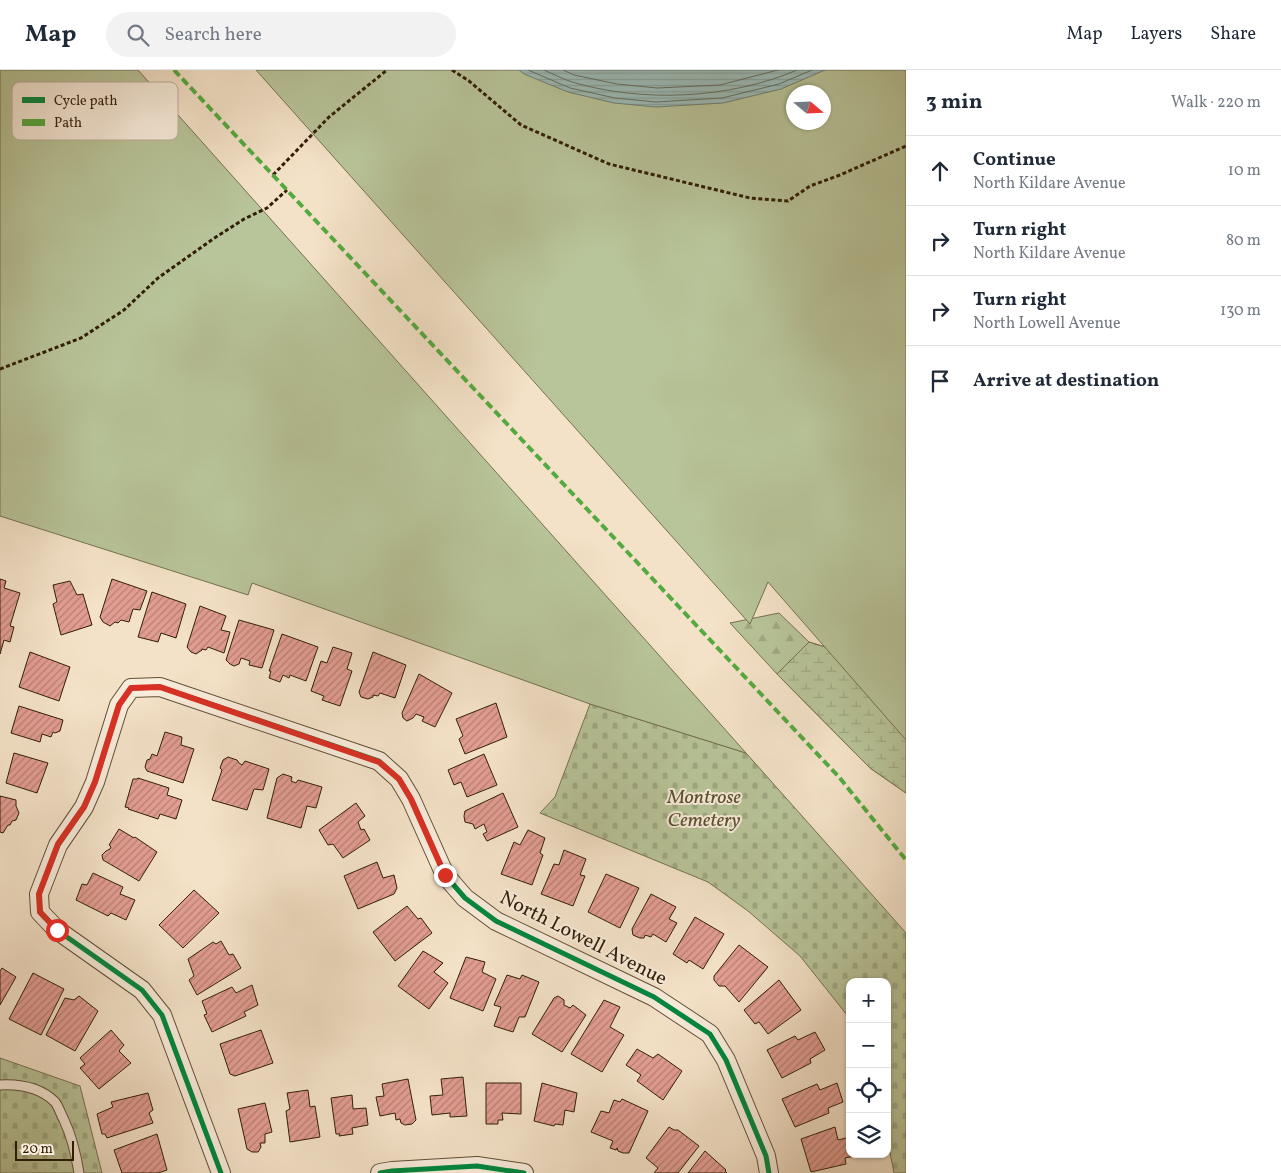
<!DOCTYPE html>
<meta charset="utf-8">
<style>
:root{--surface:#fff;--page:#f2f2f3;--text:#1f2937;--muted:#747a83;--line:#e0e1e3}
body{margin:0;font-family:Vollkorn,serif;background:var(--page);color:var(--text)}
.controls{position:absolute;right:15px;bottom:15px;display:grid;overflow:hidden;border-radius:10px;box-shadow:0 1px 4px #0004}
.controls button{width:45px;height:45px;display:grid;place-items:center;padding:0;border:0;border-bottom:1px solid var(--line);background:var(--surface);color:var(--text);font:25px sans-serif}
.compass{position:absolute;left:786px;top:15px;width:45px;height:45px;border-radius:50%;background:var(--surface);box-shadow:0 1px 4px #0004;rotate:109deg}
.scale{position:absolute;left:15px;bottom:12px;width:59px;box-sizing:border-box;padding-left:5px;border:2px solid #311e06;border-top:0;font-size:14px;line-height:18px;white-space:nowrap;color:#311e06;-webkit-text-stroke:4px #f8ecdb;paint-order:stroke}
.stop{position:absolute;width:15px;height:15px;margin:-11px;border:4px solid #d93025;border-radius:50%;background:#fff}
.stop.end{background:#d93025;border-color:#fff;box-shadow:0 1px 5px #0008}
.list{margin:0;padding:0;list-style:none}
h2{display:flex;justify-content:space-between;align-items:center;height:65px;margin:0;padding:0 20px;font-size:21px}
h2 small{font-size:16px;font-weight:400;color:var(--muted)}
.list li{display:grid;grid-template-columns:32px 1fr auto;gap:15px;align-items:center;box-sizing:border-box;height:70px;padding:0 20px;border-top:1px solid var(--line)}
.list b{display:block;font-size:19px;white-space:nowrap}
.list p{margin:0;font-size:16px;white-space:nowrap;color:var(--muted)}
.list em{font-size:16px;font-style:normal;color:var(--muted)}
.icon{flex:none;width:28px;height:28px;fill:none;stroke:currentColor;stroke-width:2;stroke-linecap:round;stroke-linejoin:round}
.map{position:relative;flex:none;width:906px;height:1103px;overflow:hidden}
header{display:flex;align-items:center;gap:30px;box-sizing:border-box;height:70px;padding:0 25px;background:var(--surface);border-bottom:1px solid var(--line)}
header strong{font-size:24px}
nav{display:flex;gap:28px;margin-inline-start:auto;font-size:18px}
.search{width:350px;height:45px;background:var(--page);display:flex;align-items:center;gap:12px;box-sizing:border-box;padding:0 18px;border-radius:28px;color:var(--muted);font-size:19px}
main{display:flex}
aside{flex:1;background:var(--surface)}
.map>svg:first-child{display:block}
</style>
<header>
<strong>Map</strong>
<div class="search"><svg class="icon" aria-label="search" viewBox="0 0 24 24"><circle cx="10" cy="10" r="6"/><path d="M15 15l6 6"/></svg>Search here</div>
<nav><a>Map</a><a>Layers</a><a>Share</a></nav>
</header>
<main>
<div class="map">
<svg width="906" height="1103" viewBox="0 0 906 1103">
<defs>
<pattern id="forest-firs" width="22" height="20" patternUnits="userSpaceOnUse" patternTransform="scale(1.25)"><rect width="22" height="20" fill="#b8c499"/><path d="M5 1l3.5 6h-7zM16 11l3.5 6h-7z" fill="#9fa882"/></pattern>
<pattern id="wetland-marsh" width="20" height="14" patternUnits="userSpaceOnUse" patternTransform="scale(1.25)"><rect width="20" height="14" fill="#b8c499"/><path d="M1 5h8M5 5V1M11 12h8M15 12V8" fill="none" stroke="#9fa882"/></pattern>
<pattern id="cemetery-stones" width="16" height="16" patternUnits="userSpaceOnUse" patternTransform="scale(1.25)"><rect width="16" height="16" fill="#b8c499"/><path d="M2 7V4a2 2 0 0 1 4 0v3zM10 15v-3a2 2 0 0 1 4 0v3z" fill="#9fa882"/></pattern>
<pattern id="water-rules" width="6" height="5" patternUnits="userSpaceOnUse" patternTransform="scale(1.25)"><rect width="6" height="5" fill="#9cbdba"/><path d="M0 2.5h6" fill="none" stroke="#87a29e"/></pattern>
<pattern id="building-hatch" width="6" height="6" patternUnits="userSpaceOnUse" patternTransform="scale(1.25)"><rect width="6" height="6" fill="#e29d92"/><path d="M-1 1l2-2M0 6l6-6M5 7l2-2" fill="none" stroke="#b87f75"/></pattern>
</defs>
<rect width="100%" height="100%" fill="#f4e2c8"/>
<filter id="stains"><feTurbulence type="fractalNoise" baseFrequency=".004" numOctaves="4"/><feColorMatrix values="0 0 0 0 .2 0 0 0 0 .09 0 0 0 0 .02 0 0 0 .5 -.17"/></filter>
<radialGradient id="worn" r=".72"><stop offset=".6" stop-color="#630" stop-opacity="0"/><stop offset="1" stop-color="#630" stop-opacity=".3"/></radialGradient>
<!-- forest -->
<path fill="url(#forest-firs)" stroke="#747150" d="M 779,543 L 809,572 L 906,602 L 906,723 L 870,698 L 777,604 L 730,553 Z"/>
<!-- wetland -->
<path fill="url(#wetland-marsh)" stroke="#747150" d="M 809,572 L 906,602 L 906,723 L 870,698 L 777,604 Z"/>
<!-- cemetery -->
<path fill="url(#cemetery-stones)" stroke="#747150" d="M 590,634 L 746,683 L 906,863 L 906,1103 L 894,1103 L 887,1068 L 887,912 L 850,912 L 850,954 L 847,945 L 800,886 L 748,841 L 708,812 L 540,743 L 555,727 Z
M 0,988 L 80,1016 L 102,1103 L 0,1103 Z"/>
<!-- green -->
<path fill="#b8c499" stroke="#747150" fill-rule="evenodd" d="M 0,0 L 138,0 L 746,683 L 590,634 L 252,513 L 248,525 L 0,446 Z
M 256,0 L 906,0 L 906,670 L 768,512 L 750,554 ZM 794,22 L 824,22 L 824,52 L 794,52 Z"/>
<!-- water -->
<path fill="url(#water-rules)" stroke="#717d72" d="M 519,0 L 825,0 L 781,19 L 723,33 L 656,37 L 614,33 L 568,22 L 524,4 Z"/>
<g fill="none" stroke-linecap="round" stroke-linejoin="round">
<!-- shore -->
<path stroke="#666e60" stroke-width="1" d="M 528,0 L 570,18 L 615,28 L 656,32 L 722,28 L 779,14 L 812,0
M 544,0 C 553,4 563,9 572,12 C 642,33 730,29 797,0
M 563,0 L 574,5 L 617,14 L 657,18 L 720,15 L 778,0"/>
</g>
<!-- building -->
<path fill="url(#building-hatch)" stroke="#311e06" d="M 0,509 L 6,511 L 4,518 L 20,523 L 10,556 L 14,557 L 10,572 L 4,570 L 0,584 Z
M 112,509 L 147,521 L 140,540 L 133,539 L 129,552 L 121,550 L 118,553 L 115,552 L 110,556 L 103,552 L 100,547 Z
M 70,511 L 77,525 L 83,524 L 92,555 L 61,565 L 53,534 L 57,532 L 53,515 Z
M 152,522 L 186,534 L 176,568 L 161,563 L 158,572 L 138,567 Z
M 200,536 L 226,546 L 221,560 L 230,562 L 224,583 L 208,577 L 206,580 L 202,579 L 202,580 L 196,584 L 191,582 L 187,577 Z
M 239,550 L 274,560 L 262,598 L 249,595 L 250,591 L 241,588 L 239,594 L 234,596 L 230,594 L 226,590 Z
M 282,564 L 318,577 L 306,611 L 290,605 L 289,608 L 283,605 L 280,612 L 269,608 L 271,601 L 269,601 Z
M 333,577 L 352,583 L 347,599 L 352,601 L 340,636 L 322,630 L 324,626 L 311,621 L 321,591 L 327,593 Z
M 30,582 L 70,597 L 59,631 L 19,617 Z
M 373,582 L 406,595 L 395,628 L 380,623 L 378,626 L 373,625 L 373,627 L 368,629 L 361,627 L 359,622 Z
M 419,604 L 452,623 L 435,657 L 422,651 L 424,647 L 416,644 L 413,648 L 407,651 L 403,648 L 402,643 Z
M 496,633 L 507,667 L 465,684 L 459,669 L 463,666 L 456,649 Z
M 19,636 L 63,650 L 60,661 L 55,663 L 53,662 L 51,667 L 42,664 L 40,672 L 11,663 Z
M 165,662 L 182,667 L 181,675 L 194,679 L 183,713 L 147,701 L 145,697 L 147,690 L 150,689 L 152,684 L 157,686 Z
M 14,683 L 48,693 L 37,723 L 6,713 Z
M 484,684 L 497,715 L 467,727 L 461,712 L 454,715 L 448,700 Z
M 228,687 L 237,690 L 239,693 L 242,695 L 245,691 L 269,699 L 263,720 L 254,719 L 247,740 L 212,730 L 222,700 L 220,698 L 223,690 Z
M 283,704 L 292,707 L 291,711 L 296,713 L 298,710 L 322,717 L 316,738 L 307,736 L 301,758 L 267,748 L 277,708 Z
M 138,708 L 169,718 L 167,725 L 182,730 L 176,749 L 160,744 L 158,749 L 128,739 L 129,738 L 125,737 L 133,709 L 137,709 Z
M 503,723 L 518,757 L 487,771 L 483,764 L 487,762 L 484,754 L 475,759 L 473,754 L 465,752 L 464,746 L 465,741 Z
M 0,726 L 16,730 L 16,736 L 19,743 L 16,750 L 12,751 L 10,755 L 8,755 L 3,763 L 0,762 Z
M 356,733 L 365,746 L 358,752 L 361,760 L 364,759 L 370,770 L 343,788 L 333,774 L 328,775 L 319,760 Z
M 119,759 L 134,768 L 135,767 L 157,782 L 139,811 L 103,790 L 102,785 L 106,781 L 110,779 L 111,777 L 109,775 Z
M 528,760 L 545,768 L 540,783 L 543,785 L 532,815 L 501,804 L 514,772 L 520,775 Z
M 564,780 L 586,789 L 580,805 L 585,806 L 573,836 L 541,824 L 554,794 L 559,795 Z
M 377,792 L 383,808 L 394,805 L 397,818 L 394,824 L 358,839 L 344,806 Z
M 93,803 L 123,817 L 120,824 L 135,830 L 126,850 L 111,843 L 108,846 L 76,830 L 82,814 L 87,815 Z
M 606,804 L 639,818 L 620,858 L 588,842 Z
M 194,820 L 219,843 L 183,878 L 159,855 Z
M 651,824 L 676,837 L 669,849 L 677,853 L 666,872 L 653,864 L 651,867 L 645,865 L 644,868 L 640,868 L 633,865 L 632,859 Z
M 407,836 L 418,849 L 421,848 L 432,863 L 395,891 L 373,862 Z
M 695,847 L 724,864 L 703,899 L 689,890 L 687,893 L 673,884 Z
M 221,871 L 229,885 L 233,884 L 241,898 L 197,925 L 189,910 L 194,906 L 188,889 L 213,872 L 216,874 Z
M 739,875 L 768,897 L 739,932 L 725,916 L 719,916 L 714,910 L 714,906 Z
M 423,881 L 443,893 L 434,902 L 448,913 L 429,939 L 398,916 Z
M 466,887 L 485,892 L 482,902 L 496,909 L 483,941 L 450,928 Z
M 2,898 L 16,907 L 0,935 L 0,901 Z
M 33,903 L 64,919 L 41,965 L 9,949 Z
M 507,905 L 520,909 L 522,905 L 539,912 L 525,947 L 519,947 L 513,962 L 494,956 L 501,937 L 494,935 Z
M 779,910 L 801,940 L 768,964 L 759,952 L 755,954 L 744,940 Z
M 252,915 L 258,935 L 244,942 L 246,946 L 212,962 L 204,945 L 207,944 L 202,931 L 232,917 L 236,923 Z
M 79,926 L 98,941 L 75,981 L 46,965 L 65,928 L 74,930 Z
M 558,926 L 564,930 L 564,935 L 570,938 L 573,935 L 586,945 L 562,982 L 532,964 L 554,928 Z
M 604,930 L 620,937 L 610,957 L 624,965 L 602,1002 L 571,984 Z
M 111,960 L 124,975 L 119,981 L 131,993 L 99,1019 L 80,998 L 85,994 L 80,988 Z
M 261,960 L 273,993 L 235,1006 L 230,1004 L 220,974 Z
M 815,962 L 825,980 L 810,989 L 811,993 L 782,1008 L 767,980 L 795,966 L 798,970 Z
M 637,979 L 653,988 L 658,984 L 682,1001 L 663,1030 L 637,1011 L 641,1005 L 626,995 Z
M 463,1007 L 467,1046 L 450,1047 L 450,1043 L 432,1045 L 430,1026 L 443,1025 L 441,1009 Z
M 408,1009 L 416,1050 L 412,1054 L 405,1055 L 401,1053 L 400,1049 L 396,1050 L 395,1043 L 380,1046 L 376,1027 L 384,1026 L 382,1014 Z
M 486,1013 L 521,1013 L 521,1044 L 502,1043 L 503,1050 L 498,1050 L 498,1054 L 486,1054 Z
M 542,1013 L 577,1023 L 574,1042 L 565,1040 L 563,1055 L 555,1054 L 554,1056 L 534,1051 Z
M 837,1013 L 843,1032 L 828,1038 L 829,1043 L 795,1057 L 782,1029 L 817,1014 L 820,1020 Z
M 308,1020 L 310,1037 L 315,1036 L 320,1067 L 290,1072 L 286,1041 L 290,1039 L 287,1023 Z
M 148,1023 L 153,1040 L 149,1043 L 153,1053 L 107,1068 L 105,1064 L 102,1064 L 97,1044 L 113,1037 L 111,1032 Z
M 352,1025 L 353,1039 L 366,1038 L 368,1055 L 352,1058 L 353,1064 L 339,1066 L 340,1064 L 336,1064 L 331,1028 Z
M 622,1029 L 648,1041 L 629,1083 L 623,1083 L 618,1081 L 617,1078 L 616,1080 L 610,1078 L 613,1071 L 591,1062 L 601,1041 L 609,1043 L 614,1030 L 620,1032 Z
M 265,1033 L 272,1062 L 265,1064 L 265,1073 L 260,1073 L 261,1077 L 258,1082 L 252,1082 L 247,1079 L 238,1039 Z
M 669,1057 L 674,1060 L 678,1060 L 699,1076 L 678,1103 L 654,1103 L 658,1098 L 646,1088 Z
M 835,1057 L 838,1070 L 850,1067 L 850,1084 L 860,1085 L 845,1088 L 846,1094 L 811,1102 L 801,1069 Z
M 157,1064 L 167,1100 L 158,1103 L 122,1103 L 114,1080 Z
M 705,1081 L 726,1100 L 725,1101 L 727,1103 L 688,1103 Z"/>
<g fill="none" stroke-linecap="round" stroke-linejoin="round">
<defs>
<path id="lane" d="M 0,1015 C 20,1014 40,1017 55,1032 C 59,1037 61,1045 64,1050 C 72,1067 76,1084 79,1103"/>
<path id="street" d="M 221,1103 L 162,945 L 142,920 L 57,860 L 40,842 L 39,824 L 58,775 L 84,737 L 95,712 L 119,635 L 131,618 L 160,617 L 379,691 L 399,709 L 411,729 L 445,805 L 465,828 L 496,851 L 654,927 L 710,964 L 726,990 L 766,1086 L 769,1103
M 380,1103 L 392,1101 L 477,1096 L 524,1103"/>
</defs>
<!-- lane casing -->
<use href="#lane" stroke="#624f36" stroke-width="11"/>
<!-- street casing -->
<use href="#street" stroke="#624f36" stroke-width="20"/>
<!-- path -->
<path stroke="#311e06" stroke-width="3" stroke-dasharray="4 2.5" stroke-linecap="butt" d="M 452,0 L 469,11 L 521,55 L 609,94 L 750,128 L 788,131 L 810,116 L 840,105 L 906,76
M 273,105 L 329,47 L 387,0
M 0,299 L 81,268 L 124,240 L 158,208 L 213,169 L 244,149 L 267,138 L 287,120"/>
<!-- lane -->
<use href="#lane" stroke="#f8ecdb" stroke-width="9"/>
<!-- street -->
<use href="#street" stroke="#f8ecdb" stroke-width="18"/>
<!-- quiet -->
<path stroke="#54aa40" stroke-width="4" stroke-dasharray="8 4" stroke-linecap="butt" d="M 174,0 L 839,707 L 906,790"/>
<defs>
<path id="cycleway" d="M 221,1103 L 162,945 L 142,920 L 57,860 L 40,842 L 39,824 L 58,775 L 84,737 L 95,712 L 119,635 L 131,618 L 160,617 L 379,691 L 399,709 L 411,729 L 445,805 L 465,828 L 496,851 L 654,927 L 710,964 L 726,990 L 766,1086 L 769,1103
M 380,1103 L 392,1101 L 477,1096 L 524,1103"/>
</defs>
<!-- cycleway casing -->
<use href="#cycleway" stroke="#f8ecdb" stroke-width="8"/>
<!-- cycleway -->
<use href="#cycleway" stroke="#00873e" stroke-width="5"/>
</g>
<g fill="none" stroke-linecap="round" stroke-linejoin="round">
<!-- route -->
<path stroke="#d93025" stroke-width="6" d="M 57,860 L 40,842 L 39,824 L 58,774 L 84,737 L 95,712 L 119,635 L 131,618 L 160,617 L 379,692 L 399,709 L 411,729 L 445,805"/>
</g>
<g text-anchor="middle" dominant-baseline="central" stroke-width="4" stroke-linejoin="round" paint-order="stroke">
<!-- park labels -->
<g font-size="20" font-style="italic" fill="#5a5032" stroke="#f8ecdb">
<text x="704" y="728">Montrose<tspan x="704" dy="23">Cemetery</tspan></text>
</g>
<!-- street labels -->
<g font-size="20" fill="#311e06" stroke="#f8ecdb">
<text transform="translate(583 869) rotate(27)">North Lowell Avenue</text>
</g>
</g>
<!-- legend -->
<rect x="12" y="12" width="166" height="58" rx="8" fill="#f8ecdb" stroke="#bcae9b" stroke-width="1"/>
<rect x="22" y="27" width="23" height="6" fill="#00873e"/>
<rect x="22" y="49" width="23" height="7" fill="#54aa40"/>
<g font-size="14" fill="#311e06">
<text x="54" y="35">Cycle path</text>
<text x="54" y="57">Path</text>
</g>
<rect width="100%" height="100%" filter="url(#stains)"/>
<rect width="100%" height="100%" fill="url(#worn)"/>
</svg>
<div class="controls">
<button>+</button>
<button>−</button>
<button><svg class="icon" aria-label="locate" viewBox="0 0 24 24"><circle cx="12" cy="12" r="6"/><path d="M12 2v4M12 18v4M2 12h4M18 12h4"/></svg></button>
<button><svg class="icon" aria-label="layers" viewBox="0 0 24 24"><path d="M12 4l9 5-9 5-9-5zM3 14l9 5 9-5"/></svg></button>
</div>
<svg class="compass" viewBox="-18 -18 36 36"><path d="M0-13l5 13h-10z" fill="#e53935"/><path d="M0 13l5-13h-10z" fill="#747a83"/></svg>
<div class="scale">20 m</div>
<div class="stop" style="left:57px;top:860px"></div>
<div class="stop end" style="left:445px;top:805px"></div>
</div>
<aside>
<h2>3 min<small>Walk · 220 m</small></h2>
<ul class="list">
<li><svg class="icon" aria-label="ahead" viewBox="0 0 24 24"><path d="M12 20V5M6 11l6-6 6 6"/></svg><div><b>Continue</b><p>North Kildare Avenue</p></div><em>10 m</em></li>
<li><svg class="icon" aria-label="right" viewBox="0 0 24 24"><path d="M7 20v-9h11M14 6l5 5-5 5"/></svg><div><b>Turn right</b><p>North Kildare Avenue</p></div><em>80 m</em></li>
<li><svg class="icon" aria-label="right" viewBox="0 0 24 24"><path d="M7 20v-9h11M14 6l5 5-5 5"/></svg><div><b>Turn right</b><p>North Lowell Avenue</p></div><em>130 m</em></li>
<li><svg class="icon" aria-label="arrive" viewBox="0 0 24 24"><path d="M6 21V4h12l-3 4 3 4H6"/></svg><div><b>Arrive at destination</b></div></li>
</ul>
</aside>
</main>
